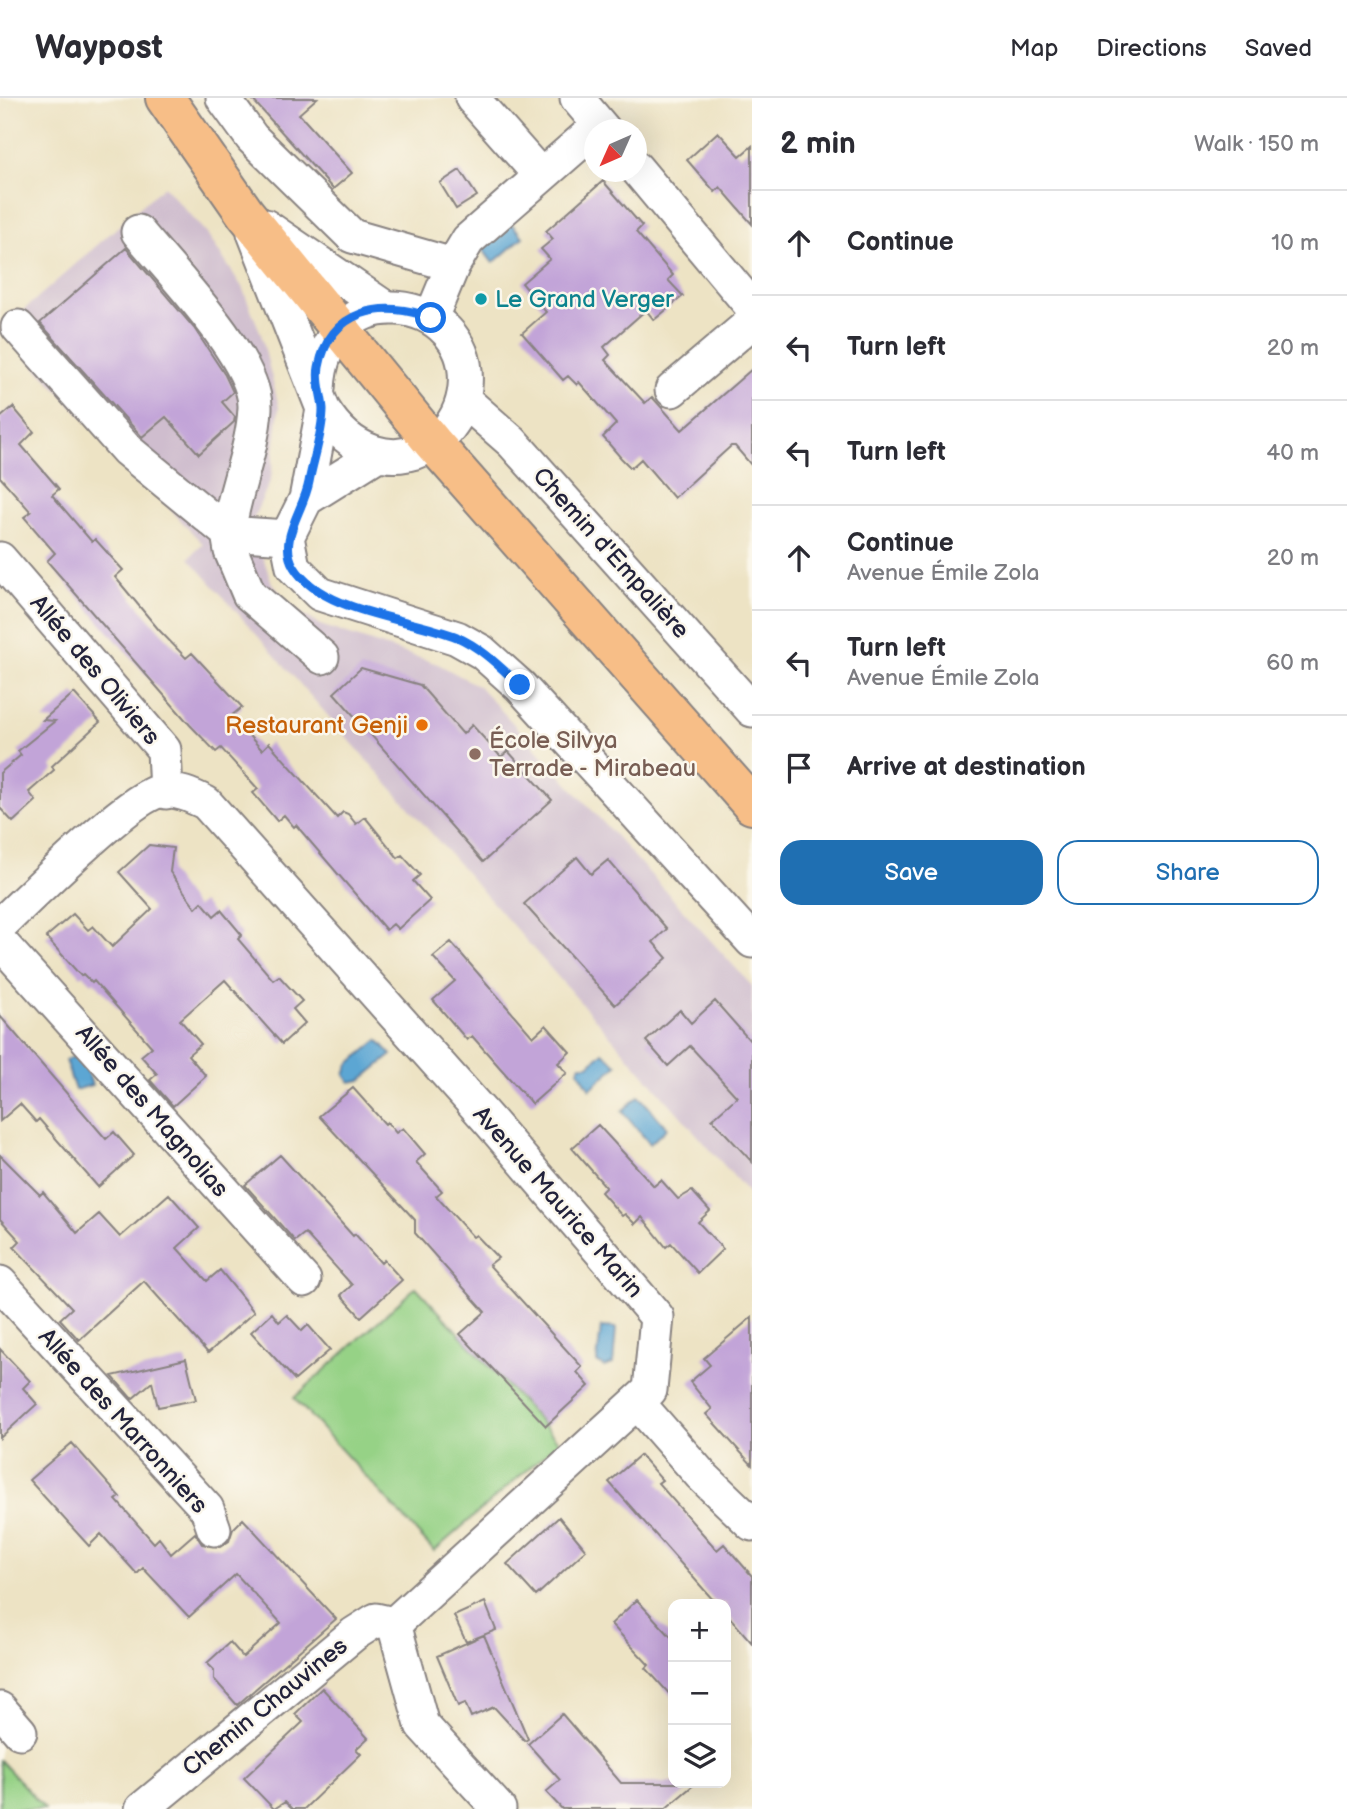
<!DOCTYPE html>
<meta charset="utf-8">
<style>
:root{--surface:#fff;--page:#f7f7f7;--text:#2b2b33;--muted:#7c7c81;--line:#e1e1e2;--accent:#1f6fb2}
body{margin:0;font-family:"Balsamiq Sans",sans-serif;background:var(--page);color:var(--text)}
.controls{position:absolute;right:21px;bottom:21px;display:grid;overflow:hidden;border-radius:14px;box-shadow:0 7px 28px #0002}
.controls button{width:63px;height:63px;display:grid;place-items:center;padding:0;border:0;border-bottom:2px solid var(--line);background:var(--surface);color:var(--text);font:35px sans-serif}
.compass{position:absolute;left:584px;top:21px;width:63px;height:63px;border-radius:50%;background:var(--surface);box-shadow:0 7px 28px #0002;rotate:225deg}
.stop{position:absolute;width:21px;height:21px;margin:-16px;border:5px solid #1a73e8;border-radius:50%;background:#fff}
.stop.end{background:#1a73e8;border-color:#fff;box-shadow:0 2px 7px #0008}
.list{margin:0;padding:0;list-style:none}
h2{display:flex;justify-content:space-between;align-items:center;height:91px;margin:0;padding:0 28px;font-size:30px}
h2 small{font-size:23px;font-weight:400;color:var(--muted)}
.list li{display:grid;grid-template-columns:46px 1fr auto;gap:21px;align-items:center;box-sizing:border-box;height:105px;padding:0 28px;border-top:2px solid var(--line)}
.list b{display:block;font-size:26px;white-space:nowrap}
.list p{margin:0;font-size:23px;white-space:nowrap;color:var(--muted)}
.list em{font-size:23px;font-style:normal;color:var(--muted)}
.actions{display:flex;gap:14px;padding:21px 28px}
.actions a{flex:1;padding:16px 0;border:2px solid var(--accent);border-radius:21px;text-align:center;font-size:24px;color:var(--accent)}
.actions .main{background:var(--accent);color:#fff}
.icon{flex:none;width:38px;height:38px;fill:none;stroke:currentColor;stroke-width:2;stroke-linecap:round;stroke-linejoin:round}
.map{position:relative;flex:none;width:752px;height:1711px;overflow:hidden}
header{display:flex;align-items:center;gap:42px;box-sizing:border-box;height:98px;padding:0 35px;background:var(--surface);border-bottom:2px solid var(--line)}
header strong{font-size:33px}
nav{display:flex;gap:38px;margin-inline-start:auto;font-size:24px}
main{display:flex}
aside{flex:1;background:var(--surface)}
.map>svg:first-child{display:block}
</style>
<header>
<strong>Waypost</strong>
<nav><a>Map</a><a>Directions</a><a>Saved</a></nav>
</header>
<main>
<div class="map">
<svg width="752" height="1711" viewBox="0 0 752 1711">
<rect width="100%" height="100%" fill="#fbf7ec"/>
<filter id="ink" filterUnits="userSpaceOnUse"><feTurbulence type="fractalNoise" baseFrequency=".0143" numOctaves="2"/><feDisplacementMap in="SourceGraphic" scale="14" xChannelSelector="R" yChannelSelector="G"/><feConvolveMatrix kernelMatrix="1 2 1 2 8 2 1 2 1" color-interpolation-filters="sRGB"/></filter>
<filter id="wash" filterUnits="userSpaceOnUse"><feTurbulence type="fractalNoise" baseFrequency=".00686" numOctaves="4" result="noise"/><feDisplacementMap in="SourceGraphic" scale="28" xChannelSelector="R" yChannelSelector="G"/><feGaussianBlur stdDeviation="1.57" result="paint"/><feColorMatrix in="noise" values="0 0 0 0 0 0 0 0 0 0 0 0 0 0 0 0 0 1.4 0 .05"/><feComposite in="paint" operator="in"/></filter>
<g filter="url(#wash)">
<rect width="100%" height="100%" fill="#ede3c4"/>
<!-- industrial -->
<path fill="#cfbdce" d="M 164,88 L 208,137 L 242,189 L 261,236 L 279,309 L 271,381 L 254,419 L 261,454 L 272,485 L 293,510 L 320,527 L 438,566 L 480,589 L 752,888 L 752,1099 L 189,460 L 203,446 L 1,232 Z"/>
<!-- green -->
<path fill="#96d286" stroke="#5c7a60" stroke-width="2" d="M 416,1189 L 559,1344 L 434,1453 L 294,1300 Z
M 0,1661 L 0,1662 L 45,1711 L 0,1711 Z"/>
<!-- water -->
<path fill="#5ba6d3" stroke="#3e6487" stroke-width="2" d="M 509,123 L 523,139 L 493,165 L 480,148 Z
M 378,942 L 392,957 L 361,982 L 350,984 L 345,977 L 349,966 Z
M 603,954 L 617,967 L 590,991 L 578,972 L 581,967 L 589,967 Z
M 81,956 L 92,987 L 75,992 L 65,962 Z
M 639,998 L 667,1030 L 650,1046 L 622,1013 Z
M 601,1229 L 616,1230 L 613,1266 L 604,1269 L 597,1264 Z"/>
<g id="blocks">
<!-- building -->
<path fill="#c2a4d8" d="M 251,0 L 317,0 L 299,16 L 352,75 L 333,91 Z
M 718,34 L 740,58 L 752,48 L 752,126 L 720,89 L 715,94 L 687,62 Z
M 460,72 L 477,98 L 456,111 L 440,85 Z
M 603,83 L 642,128 L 636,134 L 673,177 L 668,182 L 683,198 L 654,222 L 646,212 L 604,249 L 610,257 L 605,262 L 645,305 L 652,299 L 682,332 L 752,271 L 752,368 L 735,348 L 731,348 L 674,400 L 641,361 L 631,370 L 621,360 L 603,339 L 616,326 L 579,284 L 577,287 L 568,278 L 563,282 L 522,235 L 546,214 L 522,185 L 550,161 L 541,151 L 553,141 L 546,133 Z
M 126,150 L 194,230 L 225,277 L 233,294 L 222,304 L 235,319 L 234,324 L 199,356 L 166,319 L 142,339 L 40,225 Z
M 13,309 L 34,334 L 21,347 L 59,391 L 52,397 L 92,444 L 95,441 L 123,472 L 115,479 L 159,532 L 186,560 L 192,555 L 242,609 L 231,618 L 262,652 L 269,645 L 337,720 L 343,714 L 348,716 L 356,726 L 365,719 L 398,760 L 402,757 L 420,777 L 413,783 L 430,802 L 398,831 L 393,826 L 386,832 L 296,727 L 294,729 L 284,717 L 277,723 L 253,695 L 258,691 L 221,650 L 216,654 L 190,627 L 47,463 L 55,455 L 24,419 L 31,414 L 0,379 L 0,320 Z
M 361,570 L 420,587 L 463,636 L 472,627 L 501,659 L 508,653 L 552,702 L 483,764 L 334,595 Z
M 74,595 L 100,624 L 52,668 L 54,672 L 29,694 L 36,703 L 13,724 L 0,710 L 0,675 L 21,657 L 18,653 L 55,623 L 43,622 Z
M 149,747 L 173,750 L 170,774 L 196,810 L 202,804 L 214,818 L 221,812 L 242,837 L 238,841 L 273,882 L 279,878 L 302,903 L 293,911 L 305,925 L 282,946 L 225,882 L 180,922 L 201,946 L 188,957 L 206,978 L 173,1008 L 150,982 L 157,976 L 141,958 L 152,949 L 94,883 L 92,885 L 83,876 L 81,878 L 46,839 L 73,816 L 88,832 L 93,828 L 112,849 L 152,811 L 119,774 Z
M 577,759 L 591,776 L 608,762 L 667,831 L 653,844 L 667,860 L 615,907 L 524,806 Z
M 451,844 L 533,939 L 546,927 L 570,954 L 558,965 L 567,975 L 532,1006 L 472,938 L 467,942 L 433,902 L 455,883 L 433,859 Z
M 715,903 L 752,945 L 752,1064 L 712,1021 L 737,999 L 690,948 L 668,968 L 646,943 L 680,912 L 691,925 Z
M 0,918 L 106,1041 L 114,1034 L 134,1057 L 98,1089 L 39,1021 L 36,1024 L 20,1006 L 0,1023 Z
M 353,990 L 385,1026 L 387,1024 L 396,1035 L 403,1030 L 425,1056 L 416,1064 L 442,1093 L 436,1098 L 473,1139 L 476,1137 L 498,1160 L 489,1167 L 582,1269 L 577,1274 L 589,1288 L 546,1328 L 460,1236 L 485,1214 L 415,1135 L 415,1122 L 319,1018 Z
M 598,1027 L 654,1088 L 661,1082 L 678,1101 L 692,1093 L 710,1113 L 698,1124 L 723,1151 L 698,1175 L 671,1145 L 666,1149 L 642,1119 L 635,1126 L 625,1116 L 622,1118 L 601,1094 L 606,1089 L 572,1050 Z
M 0,1057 L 40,1097 L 43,1094 L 77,1135 L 99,1116 L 120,1139 L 169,1096 L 199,1130 L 177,1150 L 207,1183 L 220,1172 L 254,1214 L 208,1255 L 144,1183 L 79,1242 L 60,1221 L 72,1210 L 14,1149 L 20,1143 L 0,1121 Z
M 280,1057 L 353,1138 L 355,1136 L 381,1165 L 384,1162 L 402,1182 L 361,1219 L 341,1197 L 352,1187 L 305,1135 L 295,1143 L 245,1087 Z
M 272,1215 L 279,1224 L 287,1217 L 302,1233 L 308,1227 L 330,1252 L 295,1282 L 251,1234 Z
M 752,1219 L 752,1367 L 706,1316 L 712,1311 L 690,1284 L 710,1267 L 704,1260 Z
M 0,1251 L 30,1283 L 23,1290 L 37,1306 L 0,1340 Z
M 186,1261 L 196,1302 L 158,1309 L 152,1284 L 132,1301 L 112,1278 Z
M 72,1345 L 120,1399 L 116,1402 L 154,1445 L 159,1440 L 171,1456 L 195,1435 L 202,1446 L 220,1449 L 229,1443 L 233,1431 L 243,1421 L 336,1521 L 237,1607 L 214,1581 L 214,1572 L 207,1565 L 230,1544 L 243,1559 L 281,1525 L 236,1476 L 189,1519 L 143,1470 L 137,1476 L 101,1436 L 89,1448 L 29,1382 Z
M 640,1357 L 662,1382 L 658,1385 L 717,1452 L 724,1446 L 752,1478 L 752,1545 L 726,1515 L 726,1506 L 714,1503 L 609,1384 Z
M 559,1419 L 586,1452 L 536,1498 L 507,1466 Z
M 637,1502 L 673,1541 L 673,1600 L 646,1570 L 649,1567 L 611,1526 Z
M 485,1504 L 496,1532 L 466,1544 L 454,1518 Z
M 484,1537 L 528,1641 L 525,1643 L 494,1609 L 471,1619 L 465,1605 L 458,1608 L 437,1558 Z
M 322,1590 L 368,1640 L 356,1651 L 361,1656 L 304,1711 L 292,1711 L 285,1704 L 274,1711 L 244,1680 L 303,1624 L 295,1616 Z
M 562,1616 L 621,1685 L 696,1685 L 665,1711 L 562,1711 L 546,1694 L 560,1682 L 528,1646 Z"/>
</g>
</g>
<g filter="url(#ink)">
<use href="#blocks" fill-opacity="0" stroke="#888280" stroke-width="2"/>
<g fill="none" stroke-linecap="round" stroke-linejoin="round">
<defs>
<path id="minor" d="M 223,0 L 252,40 L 352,138 L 453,167
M 472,0 L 541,78
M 577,0 L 604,32
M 636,70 L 752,209
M 265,128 L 384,209
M 138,134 C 169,172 257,262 255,310 C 253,352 234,392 228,435
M 254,135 L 323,311 C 348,352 396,376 439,340 C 455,326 463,310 465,289 C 474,195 324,172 318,291
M 431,220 L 453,167 L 468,142 L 594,32
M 18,229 L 127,352 L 228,435
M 672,292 L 752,224
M 464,302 L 512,344 L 752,612
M 378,356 L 306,401 L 287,439 L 293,469 L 320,496 L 457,540 L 482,554 L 520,588 L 752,843
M 306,401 L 323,311
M 287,439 L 228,435 L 231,453 L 249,496 L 322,559
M 0,461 L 164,652 L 166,694
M 0,827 C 28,801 130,698 160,693 C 177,691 192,698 206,705 L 491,1025 L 657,1219 L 650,1292 L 394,1526 L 422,1627 L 499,1711
M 0,844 L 304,1182
M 0,1185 L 207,1411 L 214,1431
M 637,1304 L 701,1377 L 752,1426
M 0,1611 L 20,1634
M 142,1711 L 354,1536 L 376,1522 L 394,1526"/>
<path id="major" d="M 165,0 L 245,115 L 433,345 L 752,707"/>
</defs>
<!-- minor casing -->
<use href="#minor" stroke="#888280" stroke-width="37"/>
<!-- major casing -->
<use href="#major" stroke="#888280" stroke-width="42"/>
<!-- minor -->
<use href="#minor" stroke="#fff" stroke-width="33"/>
<!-- major -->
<use href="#major" stroke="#f7be87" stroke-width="38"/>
</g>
</g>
<g fill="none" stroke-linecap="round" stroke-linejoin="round" filter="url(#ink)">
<!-- route -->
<path stroke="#1a73e8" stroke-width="9" d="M 431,220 C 384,201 330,211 319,269 C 316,284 322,296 323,311 C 323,334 313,362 309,384 C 304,412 277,442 294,469 C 322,515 410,520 457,539 C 482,550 501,570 520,587"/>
</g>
<!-- markers -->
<circle fill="#0f9aa8" stroke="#fbf7ec" stroke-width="2.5" cx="481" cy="201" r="7"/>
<circle fill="#e8710a" stroke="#fbf7ec" stroke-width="2.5" cx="422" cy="627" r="7"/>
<circle fill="#8d6e63" stroke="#fbf7ec" stroke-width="2.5" cx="475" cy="656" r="7"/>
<g text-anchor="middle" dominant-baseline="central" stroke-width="5" stroke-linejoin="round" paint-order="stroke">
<!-- culture labels -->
<g font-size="24" fill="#0d838f" stroke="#fbf7ec" text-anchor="start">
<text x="495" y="201">Le Grand Verger</text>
</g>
<!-- street labels -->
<g font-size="24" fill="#22223b" stroke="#fbf7ec">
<text transform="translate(611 455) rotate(48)">Chemin d'Empalière</text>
<text transform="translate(95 572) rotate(50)">Allée des Oliviers</text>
<text transform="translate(152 1013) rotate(49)">Allée des Magnolias</text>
<text transform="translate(558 1104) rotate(49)">Avenue Maurice Marin</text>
<text transform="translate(123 1323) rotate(48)">Allée des Marronniers</text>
<text transform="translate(265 1609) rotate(-39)">Chemin Chauvines</text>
</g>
<!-- food labels -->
<g font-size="24" fill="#c56008" stroke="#fbf7ec" text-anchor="end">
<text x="408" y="627">Restaurant Genji</text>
</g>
<!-- education labels -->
<g font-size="24" fill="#785e54" stroke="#fbf7ec" text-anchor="start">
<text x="489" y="642">École Silvya<tspan x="489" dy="28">Terrade - Mirabeau</tspan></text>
</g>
</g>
</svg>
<div class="controls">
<button>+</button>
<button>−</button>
<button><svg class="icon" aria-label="layers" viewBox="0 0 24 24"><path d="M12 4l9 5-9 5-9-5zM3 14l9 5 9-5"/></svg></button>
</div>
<svg class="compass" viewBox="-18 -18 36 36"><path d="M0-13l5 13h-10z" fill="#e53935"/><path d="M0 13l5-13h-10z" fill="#7c7c81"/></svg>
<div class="stop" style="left:431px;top:220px"></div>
<div class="stop end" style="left:520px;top:587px"></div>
</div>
<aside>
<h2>2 min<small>Walk · 150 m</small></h2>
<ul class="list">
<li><svg class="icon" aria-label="ahead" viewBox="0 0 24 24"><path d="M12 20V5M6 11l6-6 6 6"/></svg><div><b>Continue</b></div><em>10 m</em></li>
<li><svg class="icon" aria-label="left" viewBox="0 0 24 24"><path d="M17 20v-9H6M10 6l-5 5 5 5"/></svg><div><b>Turn left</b></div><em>20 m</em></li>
<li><svg class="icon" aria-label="left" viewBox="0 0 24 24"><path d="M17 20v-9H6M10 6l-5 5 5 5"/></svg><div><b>Turn left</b></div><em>40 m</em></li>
<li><svg class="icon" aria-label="ahead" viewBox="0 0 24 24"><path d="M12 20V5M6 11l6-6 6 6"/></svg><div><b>Continue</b><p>Avenue Émile Zola</p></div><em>20 m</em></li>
<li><svg class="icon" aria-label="left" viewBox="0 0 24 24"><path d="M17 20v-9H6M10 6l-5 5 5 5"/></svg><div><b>Turn left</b><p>Avenue Émile Zola</p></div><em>60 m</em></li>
<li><svg class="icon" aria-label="arrive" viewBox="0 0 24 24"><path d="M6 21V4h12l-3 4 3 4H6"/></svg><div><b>Arrive at destination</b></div></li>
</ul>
<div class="actions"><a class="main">Save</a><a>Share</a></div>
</aside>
</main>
